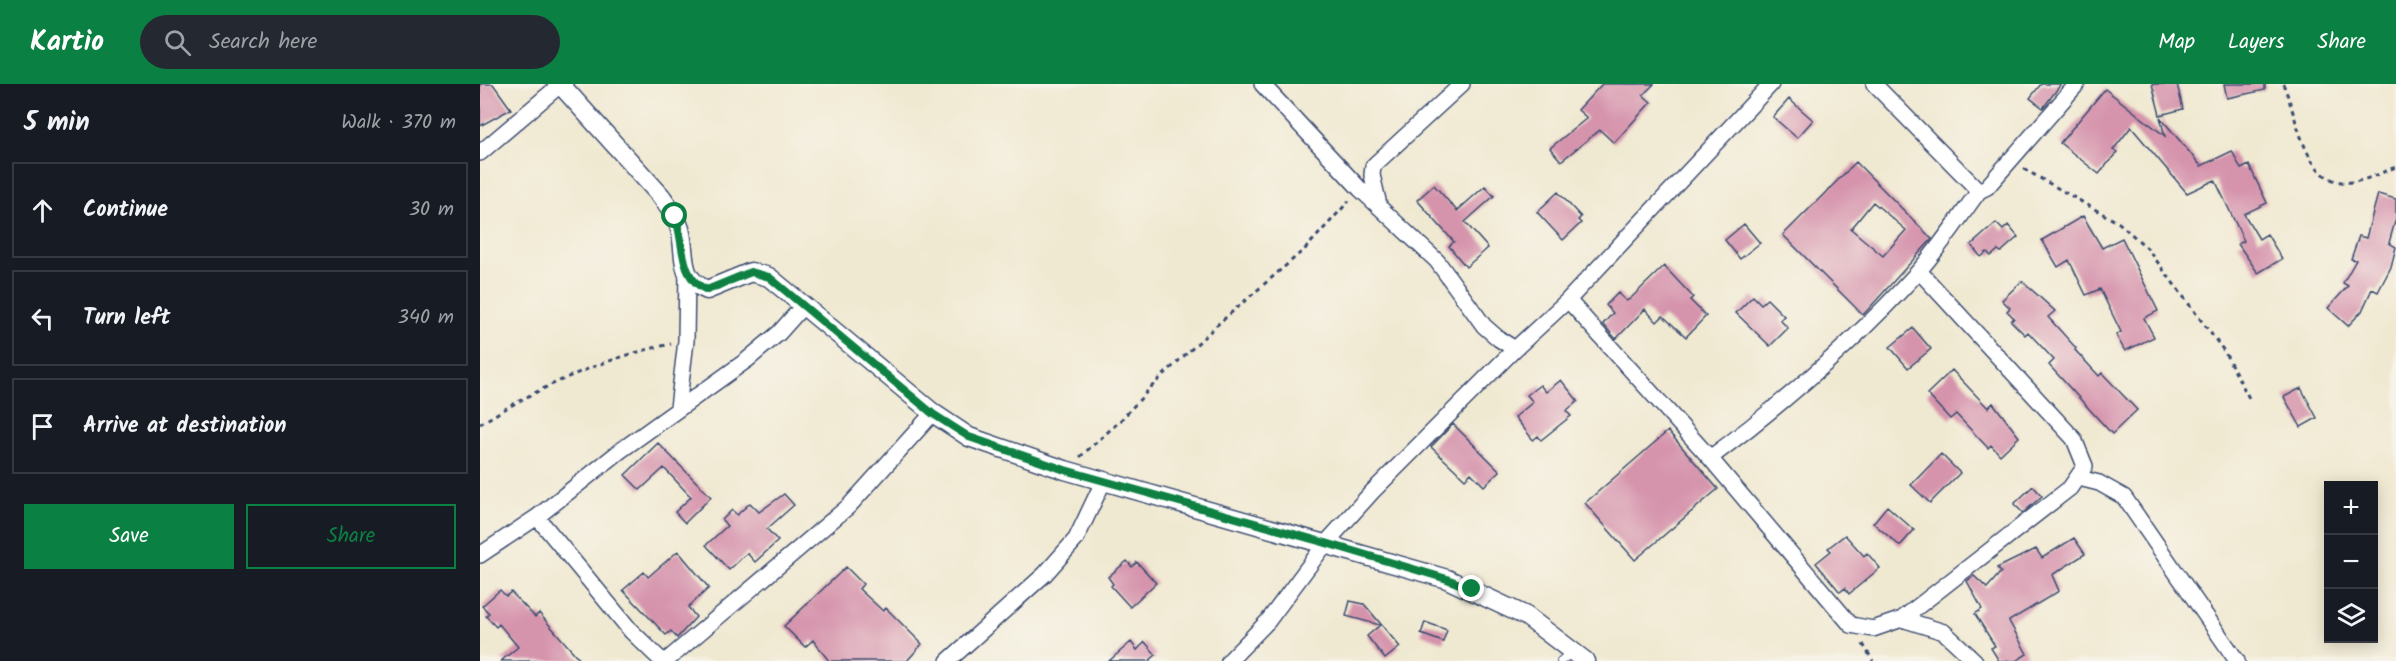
<!DOCTYPE html>
<meta charset="utf-8">
<style>
:root{--surface:#171b24;--page:#242831;--text:#f1f3f6;--muted:#9ea1a6;--line:#363941;--accent:#0b8043}
body{margin:0;font-family:Kalam,sans-serif;background:var(--page);color:var(--text)}
.controls{position:absolute;right:18px;bottom:18px;display:grid;overflow:hidden;border-radius:0px;box-shadow:0 3px 15px #0003}
.controls button{width:54px;height:54px;display:grid;place-items:center;padding:0;border:0;border-bottom:2px solid var(--line);background:var(--surface);color:var(--text);font:30px sans-serif}
.stop{position:absolute;width:18px;height:18px;margin:-14px;border:4px solid #0b8043;border-radius:50%;background:#fff}
.stop.end{background:#0b8043;border-color:#fff;box-shadow:0 2px 6px #0008}
.list{margin:0;padding:0;list-style:none}
h2{display:flex;justify-content:space-between;align-items:center;height:78px;margin:0;padding:0 24px;font-size:26px}
h2 small{font-size:20px;font-weight:400;color:var(--muted)}
.list li{display:grid;grid-template-columns:39px 1fr auto;gap:18px;align-items:center;box-sizing:border-box;height:96px;margin:0 12px 12px;padding:0 12px;border:2px solid var(--line);border-radius:0px}
.list b{display:block;font-size:22px;white-space:nowrap}
.list em{font-size:20px;font-style:normal;color:var(--muted)}
.actions{display:flex;gap:12px;padding:18px 24px}
.actions a{flex:1;padding:14px 0;border:2px solid var(--accent);border-radius:0px;text-align:center;font-size:21px;color:var(--accent)}
.actions .main{background:var(--accent);color:#fff}
.icon{flex:none;width:33px;height:33px;fill:none;stroke:currentColor;stroke-width:2;stroke-linecap:round;stroke-linejoin:round}
.map{position:relative;flex:none;width:1916px;height:577px;overflow:hidden}
header{display:flex;align-items:center;gap:36px;box-sizing:border-box;height:84px;padding:0 30px;background:var(--accent);color:#fff}
header strong{font-size:28px}
nav{display:flex;gap:33px;margin-inline-start:auto;font-size:21px}
.search{width:420px;height:54px;background:var(--page);display:flex;align-items:center;gap:15px;box-sizing:border-box;padding:0 21px;border-radius:33px;color:var(--muted);font-size:22px}
main{display:flex}
aside{flex:1;background:var(--surface)}
.map>svg:first-child{display:block}
</style>
<header>
<strong>Kartio</strong>
<div class="search"><svg class="icon" aria-label="search" viewBox="0 0 24 24"><circle cx="10" cy="10" r="6"/><path d="M15 15l6 6"/></svg>Search here</div>
<nav><a>Map</a><a>Layers</a><a>Share</a></nav>
</header>
<main>
<aside>
<h2>5 min<small>Walk · 370 m</small></h2>
<ul class="list">
<li><svg class="icon" aria-label="ahead" viewBox="0 0 24 24"><path d="M12 20V5M6 11l6-6 6 6"/></svg><div><b>Continue</b></div><em>30 m</em></li>
<li><svg class="icon" aria-label="left" viewBox="0 0 24 24"><path d="M17 20v-9H6M10 6l-5 5 5 5"/></svg><div><b>Turn left</b></div><em>340 m</em></li>
<li><svg class="icon" aria-label="arrive" viewBox="0 0 24 24"><path d="M6 21V4h12l-3 4 3 4H6"/></svg><div><b>Arrive at destination</b></div></li>
</ul>
<div class="actions"><a class="main">Save</a><a>Share</a></div>
</aside>
<div class="map">
<svg width="1916" height="577" viewBox="0 0 1916 577">
<rect width="100%" height="100%" fill="#f7f3e8"/>
<filter id="ink" filterUnits="userSpaceOnUse"><feTurbulence type="fractalNoise" baseFrequency=".0167" numOctaves="2"/><feDisplacementMap in="SourceGraphic" scale="12" xChannelSelector="R" yChannelSelector="G"/><feConvolveMatrix kernelMatrix="1 2 1 2 8 2 1 2 1" color-interpolation-filters="sRGB"/></filter>
<filter id="wash" filterUnits="userSpaceOnUse"><feTurbulence type="fractalNoise" baseFrequency=".008" numOctaves="4" result="noise"/><feDisplacementMap in="SourceGraphic" scale="24" xChannelSelector="R" yChannelSelector="G"/><feGaussianBlur stdDeviation="1.35" result="paint"/><feColorMatrix in="noise" values="0 0 0 0 0 0 0 0 0 0 0 0 0 0 0 0 0 1.4 0 .05"/><feComposite in="paint" operator="in"/></filter>
<g filter="url(#wash)">
<rect width="100%" height="100%" fill="#f0e9d2"/>
<g id="blocks">
<!-- building -->
<path fill="#d593ac" fill-rule="evenodd" d="M 0,0 L 13,0 L 31,25 L 0,42 Z
M 1122,0 L 1174,0 L 1163,11 L 1171,18 L 1134,59 L 1120,46 L 1081,77 L 1070,64 L 1107,34 L 1098,26 Z
M 1561,0 L 1581,0 L 1563,24 L 1550,14 Z
M 1672,0 L 1697,0 L 1703,25 L 1680,31 Z
M 1744,0 L 1785,0 L 1785,6 L 1747,14 Z
M 1625,5 L 1685,52 L 1680,33 L 1721,82 L 1752,67 L 1761,85 L 1769,81 L 1787,119 L 1764,130 L 1779,155 L 1787,150 L 1802,175 L 1778,189 L 1758,160 L 1764,157 L 1735,96 L 1707,109 L 1651,43 L 1633,66 L 1637,68 L 1619,90 L 1580,59 Z
M 1309,15 L 1333,36 L 1317,54 L 1293,33 Z
M 1376,78 L 1452,155 L 1383,231 L 1303,151 ZM 1393,118 L 1426,146 L 1403,172 L 1371,145 Z
M 954,101 L 977,127 L 1005,102 L 1014,112 L 985,138 L 1008,164 L 986,183 L 969,162 L 974,158 L 937,116 Z
M 1078,108 L 1101,133 L 1098,136 L 1101,139 L 1083,156 L 1057,128 Z
M 1898,110 L 1916,115 L 1916,134 L 1909,159 L 1916,163 L 1911,183 L 1898,208 L 1892,205 L 1882,227 L 1868,242 L 1848,224 L 1868,202 L 1863,199 L 1876,176 L 1871,175 L 1879,152 L 1886,154 Z
M 1603,132 L 1622,164 L 1642,154 L 1678,227 L 1664,234 L 1674,253 L 1645,267 L 1636,251 L 1641,248 L 1620,205 L 1606,211 L 1589,176 L 1578,183 L 1562,156 Z
M 1516,139 L 1523,146 L 1528,141 L 1538,153 L 1521,168 L 1518,166 L 1511,172 L 1507,168 L 1501,173 L 1491,161 Z
M 1264,140 L 1280,159 L 1260,175 L 1245,156 Z
M 1184,182 L 1213,213 L 1210,216 L 1226,232 L 1206,253 L 1183,232 L 1177,238 L 1165,225 L 1136,255 L 1123,240 L 1133,229 L 1126,221 L 1138,209 L 1146,217 L 1150,215 Z
M 1542,197 L 1575,227 L 1568,233 L 1596,264 L 1595,266 L 1619,292 L 1622,289 L 1657,326 L 1632,350 L 1569,281 L 1574,276 L 1548,248 L 1545,251 L 1531,237 L 1534,234 L 1527,227 L 1530,224 L 1522,216 Z
M 1273,212 L 1281,220 L 1287,215 L 1304,232 L 1300,236 L 1308,244 L 1290,262 L 1256,229 Z
M 1433,244 L 1451,265 L 1428,284 L 1410,263 Z
M 1472,286 L 1508,324 L 1513,319 L 1539,353 L 1520,371 L 1511,361 L 1508,364 L 1476,330 L 1470,335 L 1447,310 Z
M 1081,296 L 1098,317 L 1086,327 L 1091,332 L 1061,356 L 1058,352 L 1053,356 L 1035,333 L 1053,318 L 1047,311 L 1060,301 L 1066,308 Z
M 1821,304 L 1837,334 L 1821,343 L 1804,313 Z
M 973,340 L 1020,387 L 1004,402 L 991,389 L 985,395 L 951,363 Z
M 1188,347 L 1238,405 L 1155,476 L 1105,419 Z
M 178,359 L 231,413 L 205,439 L 195,428 L 211,413 L 184,384 L 160,406 L 145,391 Z
M 1461,370 L 1480,389 L 1450,419 L 1431,401 Z
M 1553,402 L 1562,412 L 1543,429 L 1534,420 Z
M 304,410 L 314,421 L 287,445 L 298,457 L 275,478 L 267,469 L 249,486 L 226,461 L 247,442 L 242,436 L 252,426 L 257,431 L 270,419 L 279,428 Z
M 1407,422 L 1434,446 L 1420,462 L 1393,439 Z
M 1365,451 L 1384,472 L 1387,469 L 1400,484 L 1369,510 L 1365,504 L 1360,508 L 1336,479 L 1351,467 L 1348,464 Z
M 1594,454 L 1605,470 L 1572,491 L 1579,507 L 1529,537 L 1547,570 L 1536,577 L 1519,577 L 1511,564 L 1515,562 L 1495,530 L 1502,525 L 1487,497 L 1494,492 L 1507,504 L 1521,488 L 1517,484 L 1556,465 L 1562,474 Z
M 198,467 L 229,504 L 208,523 L 216,533 L 197,554 L 191,547 L 186,551 L 143,506 L 164,488 L 168,493 Z
M 647,477 L 652,483 L 657,478 L 676,499 L 650,523 L 631,502 L 633,500 L 628,493 Z
M 366,483 L 383,500 L 379,505 L 403,527 L 406,524 L 442,560 L 427,577 L 349,577 L 333,556 L 325,563 L 304,542 Z
M 20,506 L 26,512 L 31,508 L 55,533 L 59,529 L 101,577 L 21,577 L 38,563 L 19,540 L 16,543 L 6,532 L 9,529 L 2,522 Z
M 870,517 L 884,520 L 920,563 L 905,575 L 887,552 L 900,541 L 866,532 Z
M 945,538 L 967,546 L 963,558 L 941,550 Z
M 651,558 L 657,566 L 665,558 L 676,571 L 669,577 L 629,577 Z"/>
</g>
</g>
<g filter="url(#ink)">
<use href="#blocks" fill-opacity="0" stroke="#3b4b6f" stroke-width="1.5"/>
<g fill="none" stroke-linecap="round" stroke-linejoin="round">
<defs>
<path id="service" d="M 1081,577 L 1093,567"/>
<path id="minor" d="M 782,0 L 880,105 L 957,177 L 1004,242 L 1019,255 L 1035,265
M 1394,0 L 1499,107 L 1507,103 L 1597,0
M 0,69 L 81,0
M 899,121 L 892,91 L 893,82 L 982,0
M 1088,216 L 1230,374 L 1371,541 L 1393,545 L 1422,535 L 1590,404 L 1605,382 L 1594,355 L 1439,187
M 198,324 L 206,257 L 207,189
M 1230,374 C 1304,319 1375,257 1438,188 C 1460,163 1479,134 1499,107
M 1599,394 L 1619,399 L 1644,413 L 1757,577
M 57,433 L 151,547 L 182,577
M 0,471 L 57,433 L 140,367 L 267,276 L 299,249 L 323,222
M 1422,535 L 1464,548 L 1495,577
M 186,577 L 369,422 L 453,329
M 468,577 L 565,490 L 596,455 L 624,396
M 749,577 L 788,537 L 846,459 L 892,408 L 1035,265 L 1088,216 L 1291,0"/>
<path id="tertiary" d="M 80,0 L 181,112 C 188,122 196,132 200,145 C 207,171 197,194 227,206 L 271,188 L 289,193 L 453,329 L 489,353 L 585,386 L 967,495 L 1046,532 L 1105,577"/>
</defs>
<!-- service casing -->
<use href="#service" stroke="#3b4b6f" stroke-width="10"/>
<!-- minor casing -->
<use href="#minor" stroke="#3b4b6f" stroke-width="18"/>
<!-- tertiary casing -->
<use href="#tertiary" stroke="#3b4b6f" stroke-width="21"/>
<!-- path -->
<path stroke="#3b4b6f" stroke-width="3" stroke-dasharray="4.5 4.5" stroke-linecap="butt" d="M 1803,0 C 1818,32 1824,104 1872,98 C 1886,97 1902,88 1916,83
M 1544,85 L 1639,139 L 1667,164 L 1744,267 L 1770,316
M 0,340 C 59,303 123,274 191,260
M 600,373 L 640,337 L 674,300 L 737,241 L 826,164 L 869,117
M 1383,560 L 1393,577"/>
<!-- service -->
<use href="#service" stroke="#fff" stroke-width="8"/>
<!-- minor -->
<use href="#minor" stroke="#fff" stroke-width="15"/>
<!-- tertiary -->
<use href="#tertiary" stroke="#fff" stroke-width="18"/>
</g>
</g>
<g fill="none" stroke-linecap="round" stroke-linejoin="round" filter="url(#ink)">
<!-- route -->
<path stroke="#0b8043" stroke-width="8" d="M 195,132 C 205,158 198,194 227,206 L 271,188 L 289,193 L 453,330 L 489,353 L 585,386 L 846,459 L 967,495 L 992,505"/>
</g>
</svg>
<div class="controls">
<button>+</button>
<button>−</button>
<button><svg class="icon" aria-label="layers" viewBox="0 0 24 24"><path d="M12 4l9 5-9 5-9-5zM3 14l9 5 9-5"/></svg></button>
</div>
<div class="stop" style="left:195px;top:132px"></div>
<div class="stop end" style="left:992px;top:505px"></div>
</div>
</main>
